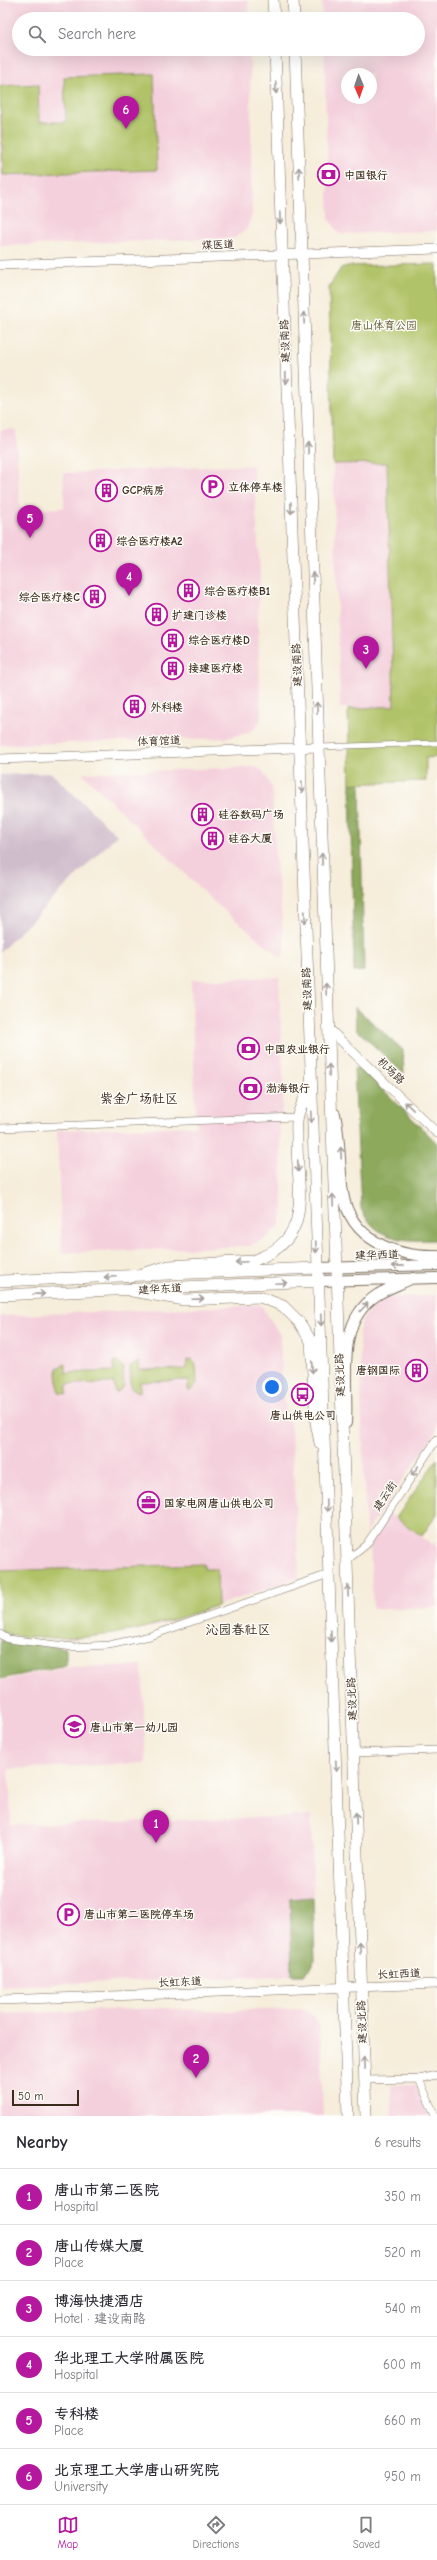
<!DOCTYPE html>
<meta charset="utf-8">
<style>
:root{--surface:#fff;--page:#f7f7f7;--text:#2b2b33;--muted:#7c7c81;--line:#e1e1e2;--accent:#b5179e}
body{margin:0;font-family:"Comic Neue","LXGW WenKai TC",sans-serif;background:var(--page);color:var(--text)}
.compass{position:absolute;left:341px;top:68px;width:36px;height:36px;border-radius:50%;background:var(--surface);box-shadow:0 4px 16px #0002;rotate:178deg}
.scale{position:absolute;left:12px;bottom:10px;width:67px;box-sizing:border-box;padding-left:4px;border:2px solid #3b2a1e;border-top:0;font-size:11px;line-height:14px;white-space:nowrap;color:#3b2a1e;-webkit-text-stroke:3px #fdfcf7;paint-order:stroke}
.you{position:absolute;left:272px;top:1387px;width:14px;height:14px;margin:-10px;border:3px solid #fff;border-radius:50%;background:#1a73e8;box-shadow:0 0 0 6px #1a73e833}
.badge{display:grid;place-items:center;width:26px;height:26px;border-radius:50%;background:var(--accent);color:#fff;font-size:13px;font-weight:700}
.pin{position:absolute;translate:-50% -33px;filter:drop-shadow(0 1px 2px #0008)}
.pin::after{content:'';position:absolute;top:21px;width:14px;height:12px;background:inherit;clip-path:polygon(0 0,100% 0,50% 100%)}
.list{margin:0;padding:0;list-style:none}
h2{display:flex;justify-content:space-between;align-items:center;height:52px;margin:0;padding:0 16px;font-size:17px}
h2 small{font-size:13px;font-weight:400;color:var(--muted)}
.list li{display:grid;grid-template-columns:26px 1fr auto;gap:12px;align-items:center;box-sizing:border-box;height:56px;padding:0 16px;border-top:1px solid var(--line)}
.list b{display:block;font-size:15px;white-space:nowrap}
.list p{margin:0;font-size:13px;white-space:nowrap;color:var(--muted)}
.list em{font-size:13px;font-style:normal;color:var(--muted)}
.icon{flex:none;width:22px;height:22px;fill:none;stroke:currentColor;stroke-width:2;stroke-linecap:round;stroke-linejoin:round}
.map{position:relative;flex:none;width:437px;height:2116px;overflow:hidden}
.search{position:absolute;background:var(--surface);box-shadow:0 4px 16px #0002;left:12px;right:12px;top:12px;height:44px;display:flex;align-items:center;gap:10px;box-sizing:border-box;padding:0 14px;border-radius:22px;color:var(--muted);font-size:15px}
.sheet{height:388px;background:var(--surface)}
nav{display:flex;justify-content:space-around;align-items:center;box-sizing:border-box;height:56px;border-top:1px solid var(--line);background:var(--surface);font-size:11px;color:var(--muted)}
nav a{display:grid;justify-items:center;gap:2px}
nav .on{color:var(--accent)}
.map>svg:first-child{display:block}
</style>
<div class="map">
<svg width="437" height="2116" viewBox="0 0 437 2116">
<rect width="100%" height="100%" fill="#fdfcf7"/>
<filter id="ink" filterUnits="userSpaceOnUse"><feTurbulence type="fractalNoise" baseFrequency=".025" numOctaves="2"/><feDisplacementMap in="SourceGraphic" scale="8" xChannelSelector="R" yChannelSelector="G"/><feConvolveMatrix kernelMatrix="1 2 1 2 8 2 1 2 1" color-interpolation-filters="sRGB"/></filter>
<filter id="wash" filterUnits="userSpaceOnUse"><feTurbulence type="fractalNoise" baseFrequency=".012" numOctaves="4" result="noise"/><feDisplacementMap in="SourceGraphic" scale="16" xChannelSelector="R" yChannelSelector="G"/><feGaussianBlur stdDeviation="0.9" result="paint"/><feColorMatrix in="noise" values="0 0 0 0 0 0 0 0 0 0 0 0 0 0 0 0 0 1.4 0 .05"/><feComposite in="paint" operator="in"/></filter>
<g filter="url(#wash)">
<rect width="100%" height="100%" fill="#f6edda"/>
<!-- built -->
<path fill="#f4cfdc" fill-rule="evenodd" d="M 0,0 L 248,0 L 249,19 L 19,19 L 19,49 L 250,49 L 252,215 L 247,229 L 234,238 L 0,246 Z
M 322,0 L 437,0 L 437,231 L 339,234 L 329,218 L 324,49 L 418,49 L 418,19 L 323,19 ZM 347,74 L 371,74 L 371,98 L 347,98 Z
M 16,429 L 20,510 L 64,508 L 64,473 L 253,465 L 260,574 L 258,619 L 261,719 L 256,728 L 247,733 L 226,738 L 0,745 L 0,430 Z
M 387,463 L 394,707 L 340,708 L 333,464 Z
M 256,767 L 263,771 L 272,788 L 275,853 L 285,950 L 281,958 L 213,901 L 82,773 Z
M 279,977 L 284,1093 L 280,1123 L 283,1209 L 280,1224 L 268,1237 L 250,1246 L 62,1253 L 57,1130 L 196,1126 L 191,980 Z
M 437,1295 L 437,1430 L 366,1533 L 359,1332 L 362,1320 L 372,1307 L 387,1298 Z
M 261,1305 L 280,1335 L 283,1396 L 291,1429 L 299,1577 L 164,1624 L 136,1631 L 73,1639 L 0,1631 L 0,1316 Z
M 388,1513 L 433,1545 L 437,1539 L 437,1607 L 373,1609 L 370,1543 Z
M 142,1665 L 146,1763 L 9,1769 L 11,1825 L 311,1816 L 315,1961 L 305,1975 L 0,1986 L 0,1681 L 65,1667 Z
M 164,2008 L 228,2011 L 302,2009 L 314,2016 L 320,2030 L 323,2116 L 0,2116 L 0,2014 Z
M 416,2084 L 429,2116 L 392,2116 L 391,2085 Z"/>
<!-- industrial -->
<path fill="#d0bdcc" d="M 51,773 L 117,835 L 0,952 L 0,775 Z"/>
<!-- green -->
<path fill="#b0c367" stroke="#767642" d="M 154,74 L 157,170 L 3,175 L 0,86 L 38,84 L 39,122 L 66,122 L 64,77 Z
M 437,264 L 437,757 L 426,758 L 426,781 L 350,784 L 348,709 L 394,706 L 387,463 L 333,464 L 329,287 L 341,268 L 347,266 Z
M 191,1359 L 196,1365 L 197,1383 L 191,1390 L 188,1390 L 188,1380 L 140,1382 L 140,1392 L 133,1390 L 131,1387 L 130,1366 L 139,1361 L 139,1370 L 187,1369 L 187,1360 Z
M 114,1362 L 117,1362 L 123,1367 L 124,1386 L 118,1392 L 115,1392 L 114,1383 L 67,1384 L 67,1394 L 60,1393 L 58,1389 L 57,1368 L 65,1364 L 66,1373 L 114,1371 Z
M 437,1459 L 437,1514 L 422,1536 L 396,1518 Z
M 204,1564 L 204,1569 L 217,1569 L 218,1605 C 159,1626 108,1640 45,1638 C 29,1637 15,1637 0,1631 L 0,1571 Z"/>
<!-- forest -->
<path fill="#8ca95c" stroke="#646a3d" d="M 360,783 L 364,971 L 354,972 L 350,784 Z
M 355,1007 L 403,1050 L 404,1074 L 356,1029 Z
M 360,1067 L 437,1143 L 437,1240 C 405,1241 377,1242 361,1209 L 354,1069 Z
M 0,1639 L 66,1648 L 66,1665 L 0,1679 Z
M 313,1897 L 315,1961 L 305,1975 L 292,1975 L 290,1899 Z"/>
</g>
<g filter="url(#ink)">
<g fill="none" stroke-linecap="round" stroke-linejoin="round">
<defs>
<path id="pedestrian" d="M 319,747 L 437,743"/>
<path id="minor" d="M 0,1128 L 297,1117
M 347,1560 L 366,1545 L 437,1439
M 0,1634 L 8,1639 L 73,1647 L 109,1645 L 150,1636 L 329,1574
M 354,1753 L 437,1750
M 419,2079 L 435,2116
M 365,2080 L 419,2079 L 437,2075"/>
<path id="tertiary" d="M 0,265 L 437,249
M 0,759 L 319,747
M 328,1028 L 437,1133
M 0,2000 L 437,1984"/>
<path id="secondary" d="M 335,1114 C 341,1143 339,1166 343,1193 C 350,1240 396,1257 437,1256
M 317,1268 L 437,1265
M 319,1281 L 437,1278
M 346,1423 C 349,1380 334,1323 377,1295 C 388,1288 401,1284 413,1278"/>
<path id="primary" d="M 273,0 L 274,19
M 293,0 L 294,19
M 275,49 L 348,2116
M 295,49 L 366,2116
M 131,1277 L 169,1266 L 252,1261 C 317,1239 296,1190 297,1137 C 297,1130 296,1122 298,1115 C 300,1107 305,1098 309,1090
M 0,1281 L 317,1268
M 132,1291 L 184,1300 L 260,1297 L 283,1306 L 299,1322 L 311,1341 L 316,1423 L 320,1443
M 0,1295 L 319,1281"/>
</defs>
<!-- pedestrian casing -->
<use href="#pedestrian" stroke="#7c6e60" stroke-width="6"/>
<!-- minor casing -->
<use href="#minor" stroke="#7c6e60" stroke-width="8"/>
<!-- tertiary casing -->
<use href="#tertiary" stroke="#7c6e60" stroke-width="10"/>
<!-- secondary casing -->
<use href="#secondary" stroke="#7c6e60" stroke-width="12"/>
<!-- primary casing -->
<use href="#primary" stroke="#7c6e60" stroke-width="12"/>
<!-- pedestrian -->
<use href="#pedestrian" stroke="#fff" stroke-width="5"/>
<!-- minor -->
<use href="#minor" stroke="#fff" stroke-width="7"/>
<!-- tertiary -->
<use href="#tertiary" stroke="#fff" stroke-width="9"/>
<!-- secondary -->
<use href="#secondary" stroke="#fff" stroke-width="10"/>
<!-- primary -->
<use href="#primary" stroke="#fff" stroke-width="11"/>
</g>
<!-- one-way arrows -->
<defs><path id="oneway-shaft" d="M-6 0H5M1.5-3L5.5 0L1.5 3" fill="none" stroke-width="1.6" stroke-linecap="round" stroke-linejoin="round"/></defs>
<g stroke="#a79f9a">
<use href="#oneway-shaft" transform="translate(276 88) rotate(88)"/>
<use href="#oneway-shaft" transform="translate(299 173) rotate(-92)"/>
<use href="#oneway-shaft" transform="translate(280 218) rotate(88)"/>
<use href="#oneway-shaft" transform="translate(304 318) rotate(-92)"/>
<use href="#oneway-shaft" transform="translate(286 378) rotate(88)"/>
<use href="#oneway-shaft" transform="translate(308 448) rotate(-92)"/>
<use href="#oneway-shaft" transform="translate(291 508) rotate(88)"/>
<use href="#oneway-shaft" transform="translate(313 578) rotate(-92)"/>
<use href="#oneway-shaft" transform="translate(317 708) rotate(-92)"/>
<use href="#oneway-shaft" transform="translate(302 787) rotate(88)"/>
<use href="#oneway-shaft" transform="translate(322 859) rotate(-92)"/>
<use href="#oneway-shaft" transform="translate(305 917) rotate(88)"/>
<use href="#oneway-shaft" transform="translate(326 989) rotate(-92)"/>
<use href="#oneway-shaft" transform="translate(329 1070) rotate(-92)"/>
<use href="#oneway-shaft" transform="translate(409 1106) rotate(-136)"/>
<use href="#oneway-shaft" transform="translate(311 1117) rotate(88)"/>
<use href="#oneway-shaft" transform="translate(341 1153) rotate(-93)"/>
<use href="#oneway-shaft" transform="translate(298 1166) rotate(87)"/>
<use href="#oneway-shaft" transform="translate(333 1200) rotate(-92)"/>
<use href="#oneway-shaft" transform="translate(316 1247) rotate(88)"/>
<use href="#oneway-shaft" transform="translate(241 1262) rotate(177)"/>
<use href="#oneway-shaft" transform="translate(398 1266) rotate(179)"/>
<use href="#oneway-shaft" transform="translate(110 1277) rotate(178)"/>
<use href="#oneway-shaft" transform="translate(281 1283) rotate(-3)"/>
<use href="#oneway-shaft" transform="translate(39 1294) rotate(-2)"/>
<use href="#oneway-shaft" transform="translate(198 1299) rotate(-2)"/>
<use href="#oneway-shaft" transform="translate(364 1307) rotate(-48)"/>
<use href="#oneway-shaft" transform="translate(321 1320) rotate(88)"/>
<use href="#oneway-shaft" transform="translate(312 1367) rotate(86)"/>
<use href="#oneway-shaft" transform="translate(415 1471) rotate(124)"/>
<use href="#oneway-shaft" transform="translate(327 1506) rotate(88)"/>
<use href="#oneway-shaft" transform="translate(348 1591) rotate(-92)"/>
<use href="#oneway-shaft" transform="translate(331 1636) rotate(88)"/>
<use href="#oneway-shaft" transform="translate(336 1766) rotate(88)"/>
<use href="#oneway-shaft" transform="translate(356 1818) rotate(-92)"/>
<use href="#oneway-shaft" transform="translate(360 1948) rotate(-92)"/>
<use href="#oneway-shaft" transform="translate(364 2063) rotate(-92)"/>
</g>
</g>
<!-- icons -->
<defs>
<symbol id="bank-ring" viewBox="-11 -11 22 22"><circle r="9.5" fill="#fdfcf7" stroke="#b5179e" stroke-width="1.5"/><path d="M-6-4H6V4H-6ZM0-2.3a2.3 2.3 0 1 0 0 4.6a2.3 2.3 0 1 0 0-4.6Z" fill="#b5179e"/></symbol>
<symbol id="parking-ring" viewBox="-11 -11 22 22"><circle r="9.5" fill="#fdfcf7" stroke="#b5179e" stroke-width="1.5"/><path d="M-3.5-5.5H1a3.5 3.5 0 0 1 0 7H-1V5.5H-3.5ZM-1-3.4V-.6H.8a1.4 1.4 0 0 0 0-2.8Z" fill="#b5179e"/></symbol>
<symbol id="building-ring" viewBox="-11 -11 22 22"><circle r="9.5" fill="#fdfcf7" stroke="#b5179e" stroke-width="1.5"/><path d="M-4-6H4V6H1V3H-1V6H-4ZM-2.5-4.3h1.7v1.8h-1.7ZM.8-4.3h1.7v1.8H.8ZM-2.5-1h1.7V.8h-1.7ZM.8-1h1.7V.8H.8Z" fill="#b5179e"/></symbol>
<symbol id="bus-ring" viewBox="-11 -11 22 22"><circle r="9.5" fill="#fdfcf7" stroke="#b5179e" stroke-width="1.5"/><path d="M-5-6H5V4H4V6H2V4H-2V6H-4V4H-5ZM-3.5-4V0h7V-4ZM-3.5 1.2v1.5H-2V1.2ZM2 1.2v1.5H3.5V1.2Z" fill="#b5179e"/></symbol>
<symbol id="office-ring" viewBox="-11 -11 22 22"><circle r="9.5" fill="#fdfcf7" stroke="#b5179e" stroke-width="1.5"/><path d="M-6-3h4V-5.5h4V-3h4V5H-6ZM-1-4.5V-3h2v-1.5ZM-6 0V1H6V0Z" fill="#b5179e"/></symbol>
<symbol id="school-ring" viewBox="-11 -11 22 22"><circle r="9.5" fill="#fdfcf7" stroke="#b5179e" stroke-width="1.5"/><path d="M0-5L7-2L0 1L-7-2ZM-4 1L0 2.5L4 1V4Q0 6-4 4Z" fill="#b5179e"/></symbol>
</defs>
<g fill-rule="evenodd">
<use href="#bank-ring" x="316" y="162" width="25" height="25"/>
<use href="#parking-ring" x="200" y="474" width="25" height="25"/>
<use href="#building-ring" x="94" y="478" width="25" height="25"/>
<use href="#building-ring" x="88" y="528" width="25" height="25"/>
<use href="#building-ring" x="176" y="578" width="25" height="25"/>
<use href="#building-ring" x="82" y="584" width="25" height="25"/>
<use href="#building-ring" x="144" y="602" width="25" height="25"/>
<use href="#building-ring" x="160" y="628" width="25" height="25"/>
<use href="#building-ring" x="160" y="656" width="25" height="25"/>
<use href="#building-ring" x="122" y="694" width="25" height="25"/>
<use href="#building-ring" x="190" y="802" width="25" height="25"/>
<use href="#building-ring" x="200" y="826" width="25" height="25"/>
<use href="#bank-ring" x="236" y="1036" width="25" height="25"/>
<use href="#bank-ring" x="238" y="1076" width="25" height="25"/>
<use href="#building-ring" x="404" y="1358" width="25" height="25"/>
<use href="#bus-ring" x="290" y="1382" width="25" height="25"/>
<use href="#office-ring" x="136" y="1490" width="25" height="25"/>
<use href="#school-ring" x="62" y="1714" width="25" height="25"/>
<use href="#parking-ring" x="56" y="1902" width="25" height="25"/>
</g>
<g text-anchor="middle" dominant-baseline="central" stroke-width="3" stroke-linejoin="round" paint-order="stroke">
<!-- poi labels -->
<g font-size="11" font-weight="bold" fill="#3b2a1e" stroke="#fdfcf7" text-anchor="start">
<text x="344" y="175">中国银行</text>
<text x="228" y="487">立体停车楼</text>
<text x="122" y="490">GCP病房</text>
<text x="116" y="541">综合医疗楼A2</text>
<text x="204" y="591">综合医疗楼B1</text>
<text x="80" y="597" text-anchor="end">综合医疗楼C</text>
<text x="172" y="615">扩建门诊楼</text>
<text x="188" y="640">综合医疗楼D</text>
<text x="188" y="668">接建医疗楼</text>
<text x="150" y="707">外科楼</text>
<text x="218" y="814">硅谷数码广场</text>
<text x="228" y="838">硅谷大厦</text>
<text x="264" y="1049">中国农业银行</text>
<text x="266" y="1088">渤海银行</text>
<text x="400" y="1370" text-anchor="end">唐钢国际</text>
<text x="303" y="1415" text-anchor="middle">唐山供电公司</text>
<text x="164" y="1503">国家电网唐山供电公司</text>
<text x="90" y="1727">唐山市第一幼儿园</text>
<text x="84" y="1914">唐山市第二医院停车场</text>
</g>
<!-- street labels -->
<g font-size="11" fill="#3b2a1e" stroke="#fdfcf7">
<text transform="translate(218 245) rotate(-2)">煤医道</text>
<text transform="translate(285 341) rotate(-92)">建设南路</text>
<text transform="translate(297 665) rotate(-92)">建设南路</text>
<text transform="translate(159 741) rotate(-2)">体育馆道</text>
<text transform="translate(307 989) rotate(-92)">建设南路</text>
<text transform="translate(391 1071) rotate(44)">机场路</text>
<text transform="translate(377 1255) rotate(-1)">建华西道</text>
<text transform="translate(160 1289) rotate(-3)">建华东道</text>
<text transform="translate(340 1375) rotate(-92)">建设北路</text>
<text transform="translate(385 1496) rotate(-56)">建云街</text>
<text transform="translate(352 1699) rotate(-92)">建设北路</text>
<text transform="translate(399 1974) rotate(-2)">长虹西道</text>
<text transform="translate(180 1982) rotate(-2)">长虹东道</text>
<text transform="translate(362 2022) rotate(-92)">建设北路</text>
</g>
<!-- park labels -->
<g font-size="11" fill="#5e5834" stroke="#fdfcf7">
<text x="384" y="325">唐山体育公园</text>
</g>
<!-- quarter labels -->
<g font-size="13" fill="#3b2a1e" stroke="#fdfcf7">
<text x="139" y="1098">紫金广场社区</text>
<text x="238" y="1629">沁园春社区</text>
</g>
</g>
</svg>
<svg class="compass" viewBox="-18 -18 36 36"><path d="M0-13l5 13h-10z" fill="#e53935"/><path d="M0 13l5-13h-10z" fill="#7c7c81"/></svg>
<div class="scale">50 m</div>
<div class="you"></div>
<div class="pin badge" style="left:156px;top:1843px">1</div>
<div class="pin badge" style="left:196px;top:2078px">2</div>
<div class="pin badge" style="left:366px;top:669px">3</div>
<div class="pin badge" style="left:129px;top:596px">4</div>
<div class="pin badge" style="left:30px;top:538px">5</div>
<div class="pin badge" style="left:126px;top:129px">6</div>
<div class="search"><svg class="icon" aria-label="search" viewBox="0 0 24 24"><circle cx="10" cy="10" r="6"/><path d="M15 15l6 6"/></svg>Search here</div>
</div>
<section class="sheet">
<h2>Nearby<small>6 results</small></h2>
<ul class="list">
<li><span class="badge">1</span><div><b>唐山市第二医院</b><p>Hospital</p></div><em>350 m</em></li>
<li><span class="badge">2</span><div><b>唐山传媒大厦</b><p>Place</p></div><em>520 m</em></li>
<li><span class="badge">3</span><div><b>博海快捷酒店</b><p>Hotel · 建设南路</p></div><em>540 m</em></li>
<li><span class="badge">4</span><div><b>华北理工大学附属医院</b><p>Hospital</p></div><em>600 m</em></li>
<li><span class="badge">5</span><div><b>专科楼</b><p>Place</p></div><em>660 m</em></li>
<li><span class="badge">6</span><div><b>北京理工大学唐山研究院</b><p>University</p></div><em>950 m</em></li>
</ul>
</section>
<nav>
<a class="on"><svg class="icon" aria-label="map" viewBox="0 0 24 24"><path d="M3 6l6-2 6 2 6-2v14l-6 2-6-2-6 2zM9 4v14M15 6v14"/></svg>Map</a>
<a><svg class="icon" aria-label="directions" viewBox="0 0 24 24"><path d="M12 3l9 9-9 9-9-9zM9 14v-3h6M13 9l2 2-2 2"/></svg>Directions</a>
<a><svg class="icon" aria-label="saved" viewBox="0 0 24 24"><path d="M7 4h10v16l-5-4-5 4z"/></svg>Saved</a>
</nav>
